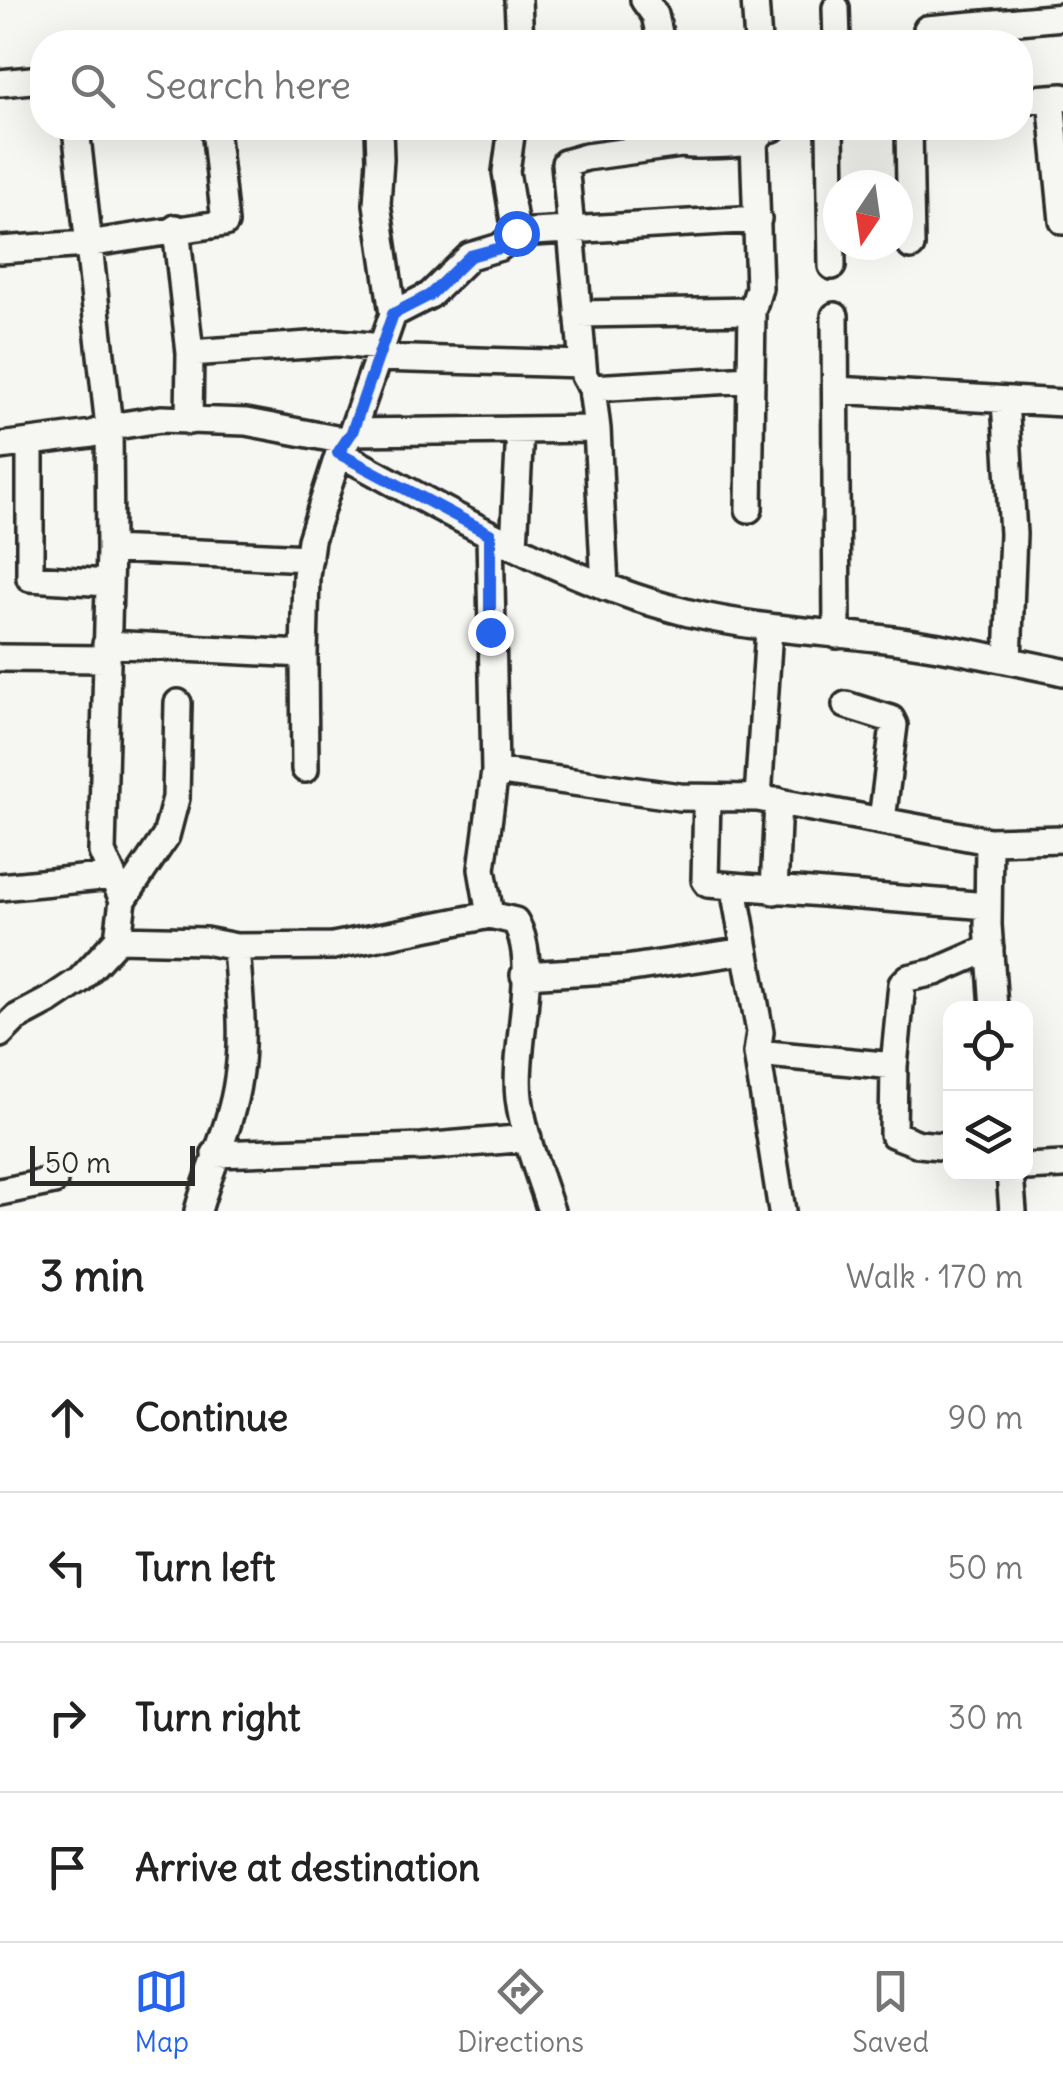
<!DOCTYPE html>
<meta charset="utf-8">
<style>
:root{--surface:#fff;--page:#f6f6f6;--text:#222;--muted:#767676;--line:#e0e0e0;--accent:#2563eb}
body{margin:0;font-family:Delius,sans-serif;background:var(--page);color:var(--text)}
.controls{position:absolute;right:30px;bottom:30px;display:grid;overflow:hidden;border-radius:20px;box-shadow:0 10px 40px #0002}
.controls button{width:90px;height:90px;display:grid;place-items:center;padding:0;border:0;border-bottom:2px solid var(--line);background:var(--surface);color:var(--text);font:50px sans-serif}
.compass{position:absolute;left:823px;top:170px;width:90px;height:90px;border-radius:50%;background:var(--surface);box-shadow:0 10px 40px #0002;rotate:193deg}
.scale{position:absolute;left:30px;bottom:25px;width:165px;box-sizing:border-box;padding-left:10px;border:5px solid #2b2b2b;border-top:0;font-size:28px;line-height:35px;white-space:nowrap;color:#2b2b2b;-webkit-text-stroke:8px #f6f6f2;paint-order:stroke}
.stop{position:absolute;width:30px;height:30px;margin:-22px;border:8px solid #2563eb;border-radius:50%;background:#fff}
.stop.end{background:#2563eb;border-color:#fff;box-shadow:0 2px 10px #0008}
.list{margin:0;padding:0;list-style:none}
h2{display:flex;justify-content:space-between;align-items:center;height:130px;margin:0;padding:0 40px;font-size:42px}
h2 small{font-size:32px;font-weight:400;color:var(--muted)}
.list li{display:grid;grid-template-columns:65px 1fr auto;gap:30px;align-items:center;box-sizing:border-box;height:150px;padding:0 40px;border-top:2px solid var(--line)}
.list b{display:block;font-size:38px;white-space:nowrap}
.list em{font-size:32px;font-style:normal;color:var(--muted)}
.icon{flex:none;width:55px;height:55px;fill:none;stroke:currentColor;stroke-width:2;stroke-linecap:round;stroke-linejoin:round}
.map{position:relative;flex:none;width:1063px;height:1211px;overflow:hidden}
.search{position:absolute;background:var(--surface);box-shadow:0 10px 40px #0002;left:30px;right:30px;top:30px;height:110px;display:flex;align-items:center;gap:25px;box-sizing:border-box;padding:0 35px;border-radius:40px;color:var(--muted);font-size:38px}
.sheet{height:730px;background:var(--surface)}
nav{display:flex;justify-content:space-around;align-items:center;box-sizing:border-box;height:140px;border-top:2px solid var(--line);background:var(--surface);font-size:28px;color:var(--muted)}
nav a{display:grid;justify-items:center;gap:5px}
nav .on{color:var(--accent)}
.map>svg:first-child{display:block}
</style>
<div class="map">
<svg width="1063" height="1211" viewBox="0 0 1063 1211">
<rect width="100%" height="100%" fill="#f6f6f2"/>
<filter id="ink" filterUnits="userSpaceOnUse"><feTurbulence type="fractalNoise" baseFrequency=".01" numOctaves="2"/><feDisplacementMap in="SourceGraphic" scale="20" xChannelSelector="R" yChannelSelector="G"/><feConvolveMatrix kernelMatrix="1 2 1 2 8 2 1 2 1" color-interpolation-filters="sRGB"/></filter>
<g filter="url(#ink)">
<g fill="none" stroke-linecap="round" stroke-linejoin="round">
<defs>
<path id="minor" d="M 518,0 L 520,42
M 644,0 L 655,15 L 661,42
M 755,0 L 758,42
M 836,8 L 837,42
M 927,29 L 1063,17
M 0,83 L 42,79
M 1051,99 L 1063,221
M 1020,100 L 1063,97
M 512,128 L 506,172 L 516,233
M 830,128 L 832,266
M 909,128 L 911,246
M 176,228 L 190,353 L 338,343 L 382,347
M 0,250 L 87,244 L 225,223 L 215,128
M 393,314 L 430,295 L 470,256 L 500,247 L 516,233 L 758,219
M 578,314 L 752,311
M 835,316 L 837,635
M 378,358 L 583,364
M 592,388 L 751,379
M 836,390 L 1063,403
M 1005,400 L 1013,534 L 1008,660
M 189,421 L 190,353
M 352,432 L 597,429
M 30,442 L 30,578 L 108,583
M 0,446 L 92,434 L 109,427 L 161,419 L 246,422 L 346,441
M 339,453 C 452,514 564,582 689,613 C 752,628 813,631 877,638 C 939,645 1001,659 1063,672
M 749,509 L 752,311 L 759,288 L 754,140
M 514,546 L 520,430
M 110,549 L 309,558
M 605,587 L 597,429 L 592,388 L 584,376 L 565,163 L 586,157 L 681,144 C 693,146 744,145 754,140 C 763,135 761,129 773,128
M 106,644 L 304,654 L 306,576 L 311,540 L 339,453 L 352,432 L 393,314 L 377,204 L 380,159 L 379,128
M 304,654 L 305,769
M 0,658 L 105,659
M 846,705 L 891,719 L 894,725 L 882,820
M 495,771 L 680,797 L 758,798 L 989,841 L 1063,839
M 707,798 L 705,880 L 708,884 L 988,906
M 758,798 L 769,629
M 989,841 L 988,925 L 994,1008
M 0,887 L 112,876
M 734,888 L 760,1032 L 757,1053 L 782,1211
M 774,891 L 778,801
M 123,900 L 166,836 L 176,798 L 178,703
M 490,915 L 515,921 C 541,964 513,1046 519,1098 C 524,1136 539,1174 551,1211
M 118,939 L 205,941 L 236,947 L 333,946 L 490,915 L 482,869 L 495,771 L 490,535
M 524,975 L 625,969 L 745,951
M 0,1034 L 16,1018 L 50,1000 L 80,980 L 118,939 L 123,900 L 102,852 L 110,549 L 109,427 L 76,128
M 757,1053 L 894,1066
M 950,1147 L 919,1144 L 893,1134 L 894,1066 L 902,984 L 908,978 L 935,972 L 990,948
M 215,1154 L 422,1147 L 528,1138
M 1026,1167 L 1063,1165
M 1010,1174 L 1013,1211
M 0,1192 L 54,1181
M 198,1211 C 210,1167 232,1124 238,1078 C 245,1035 239,991 236,947"/>
</defs>
<!-- minor casing -->
<use href="#minor" stroke="#2b2b2b" stroke-width="32"/>
<!-- minor -->
<use href="#minor" stroke="#f6f6f2" stroke-width="25"/>
</g>
</g>
<g fill="none" stroke-linecap="round" stroke-linejoin="round" filter="url(#ink)">
<!-- route -->
<path stroke="#2563eb" stroke-width="12" d="M 490,632 L 490,534 L 338,453 L 352,432 L 393,314 L 430,295 L 470,256 L 500,248 L 516,233"/>
</g>
</svg>
<div class="controls">
<button><svg class="icon" aria-label="locate" viewBox="0 0 24 24"><circle cx="12" cy="12" r="6"/><path d="M12 2v4M12 18v4M2 12h4M18 12h4"/></svg></button>
<button><svg class="icon" aria-label="layers" viewBox="0 0 24 24"><path d="M12 4l9 5-9 5-9-5zM3 14l9 5 9-5"/></svg></button>
</div>
<svg class="compass" viewBox="-18 -18 36 36"><path d="M0-13l5 13h-10z" fill="#e53935"/><path d="M0 13l5-13h-10z" fill="#767676"/></svg>
<div class="scale">50 m</div>
<div class="stop" style="left:516px;top:233px"></div>
<div class="stop end" style="left:490px;top:632px"></div>
<div class="search"><svg class="icon" aria-label="search" viewBox="0 0 24 24"><circle cx="10" cy="10" r="6"/><path d="M15 15l6 6"/></svg>Search here</div>
</div>
<section class="sheet">
<h2>3 min<small>Walk · 170 m</small></h2>
<ul class="list">
<li><svg class="icon" aria-label="ahead" viewBox="0 0 24 24"><path d="M12 20V5M6 11l6-6 6 6"/></svg><div><b>Continue</b></div><em>90 m</em></li>
<li><svg class="icon" aria-label="left" viewBox="0 0 24 24"><path d="M17 20v-9H6M10 6l-5 5 5 5"/></svg><div><b>Turn left</b></div><em>50 m</em></li>
<li><svg class="icon" aria-label="right" viewBox="0 0 24 24"><path d="M7 20v-9h11M14 6l5 5-5 5"/></svg><div><b>Turn right</b></div><em>30 m</em></li>
<li><svg class="icon" aria-label="arrive" viewBox="0 0 24 24"><path d="M6 21V4h12l-3 4 3 4H6"/></svg><div><b>Arrive at destination</b></div></li>
</ul>
</section>
<nav>
<a class="on"><svg class="icon" aria-label="map" viewBox="0 0 24 24"><path d="M3 6l6-2 6 2 6-2v14l-6 2-6-2-6 2zM9 4v14M15 6v14"/></svg>Map</a>
<a><svg class="icon" aria-label="directions" viewBox="0 0 24 24"><path d="M12 3l9 9-9 9-9-9zM9 14v-3h6M13 9l2 2-2 2"/></svg>Directions</a>
<a><svg class="icon" aria-label="saved" viewBox="0 0 24 24"><path d="M7 4h10v16l-5-4-5 4z"/></svg>Saved</a>
</nav>
